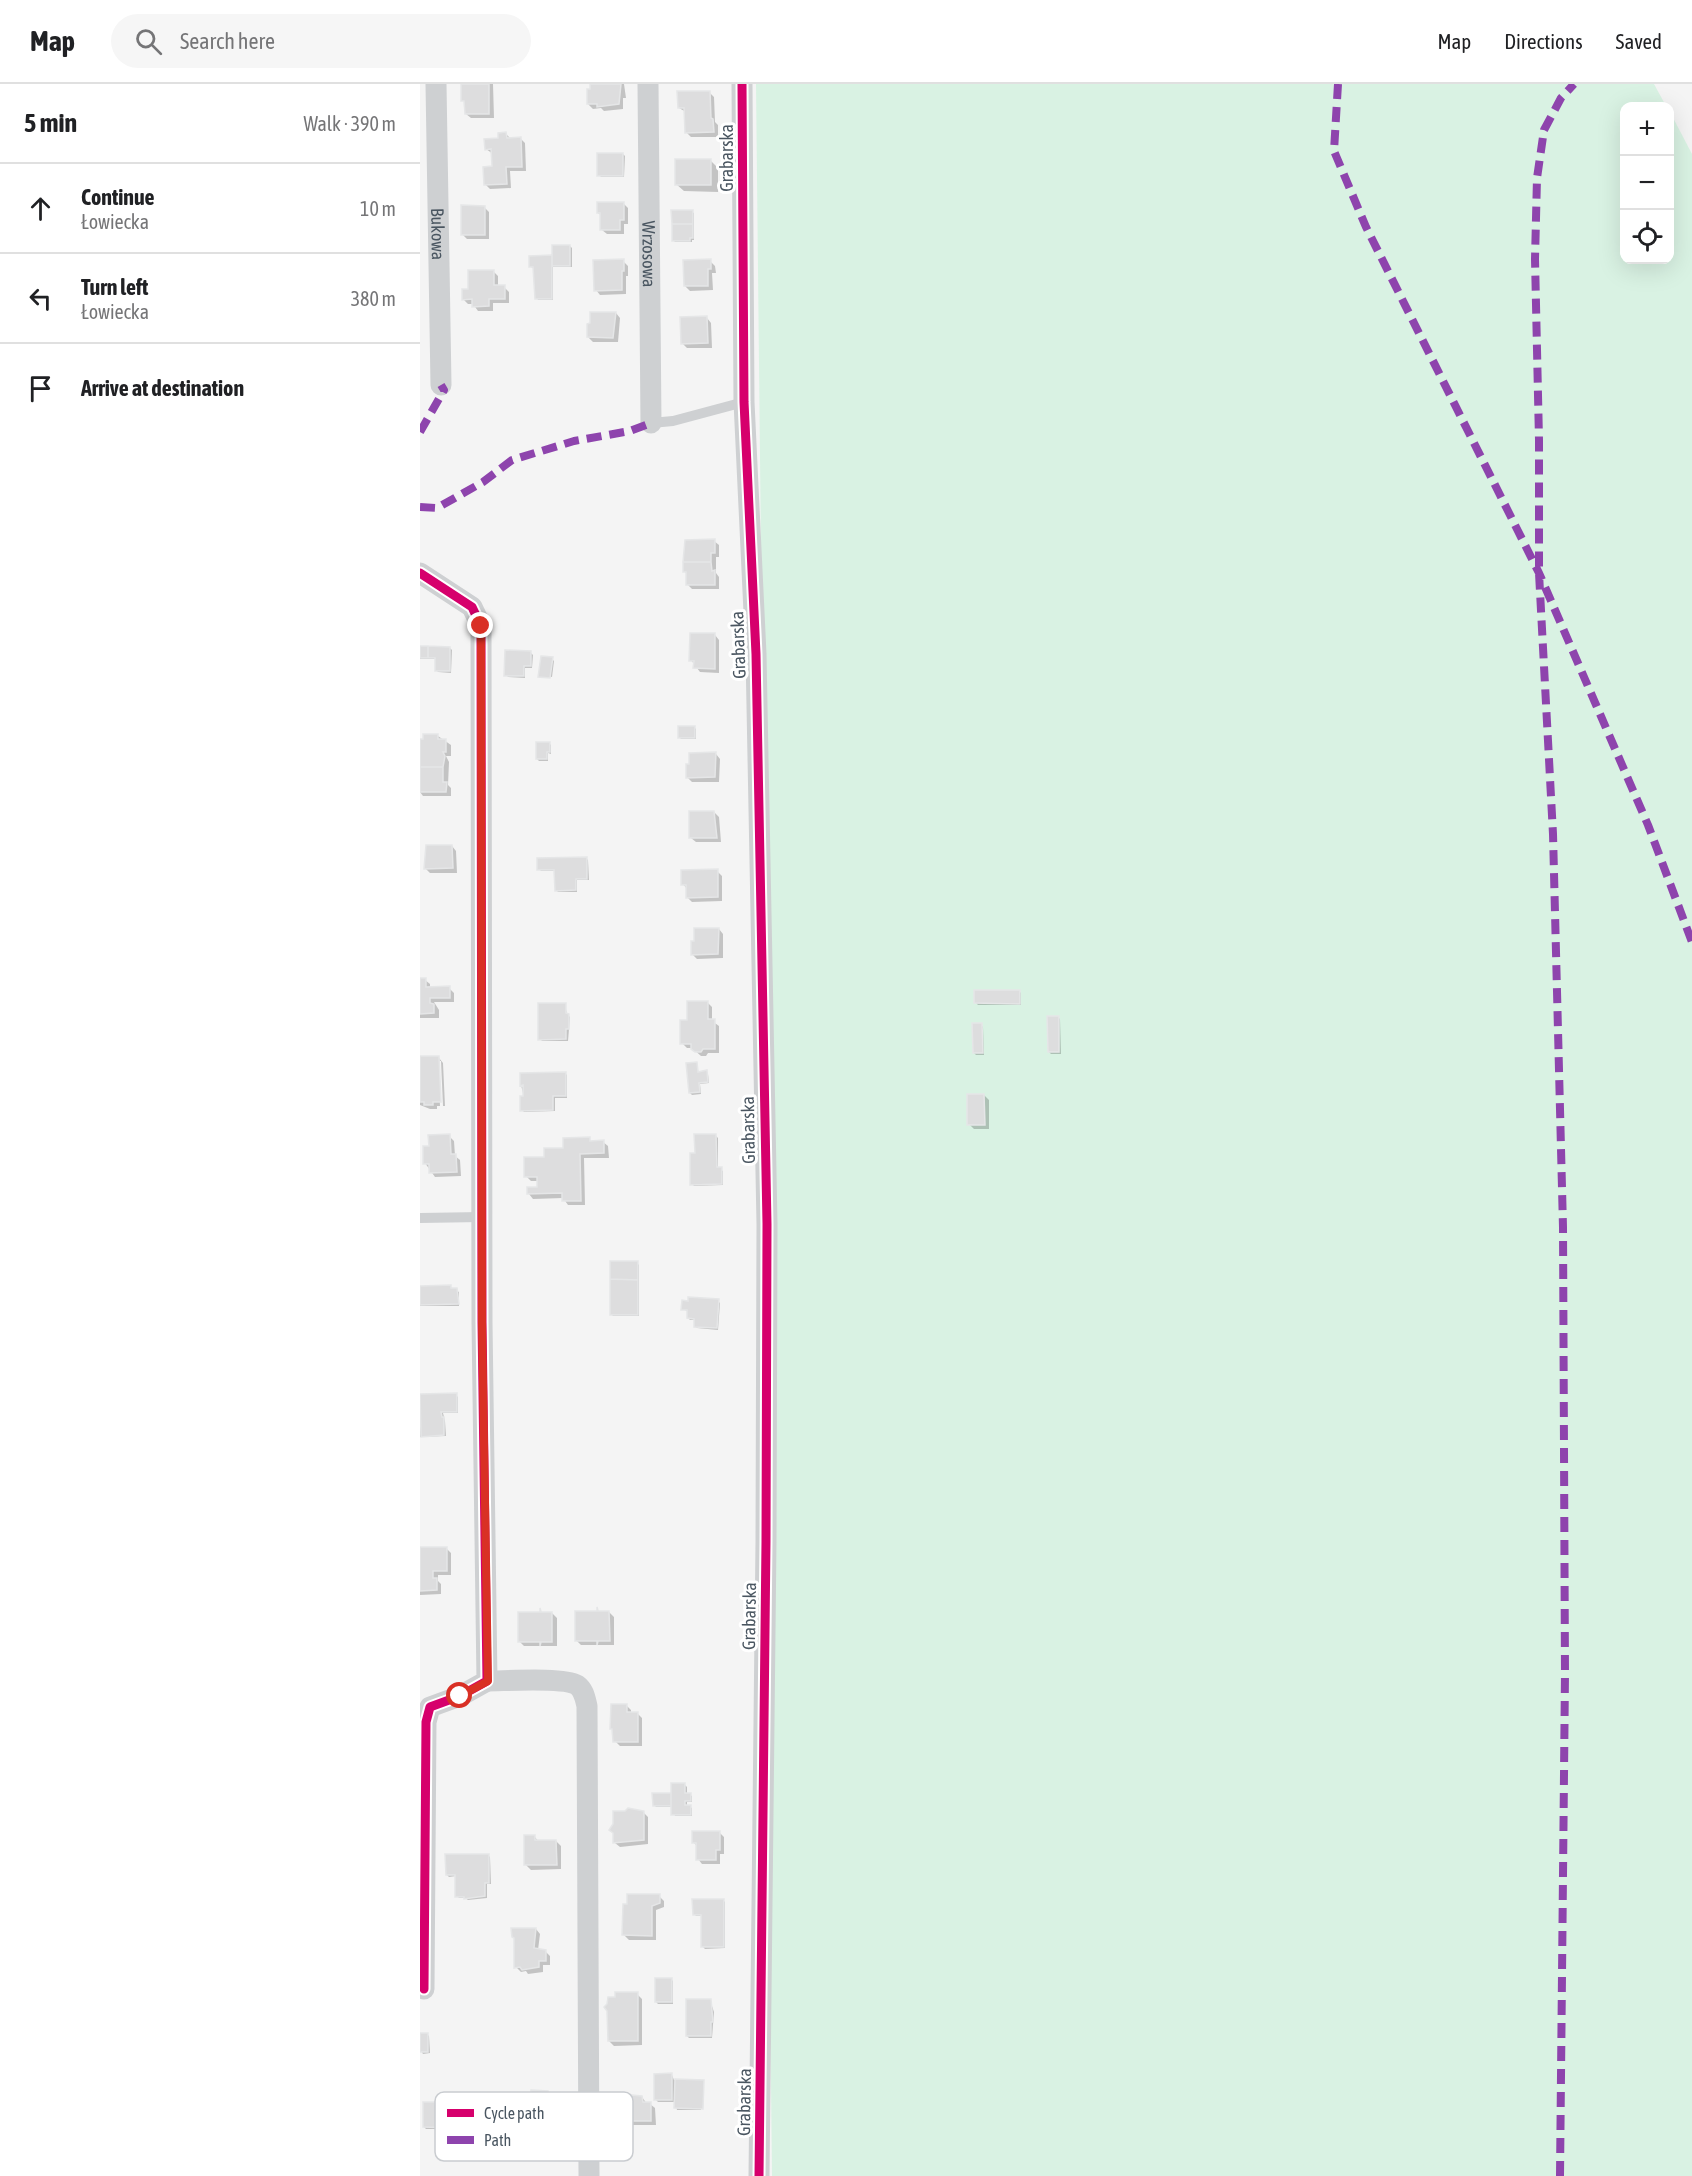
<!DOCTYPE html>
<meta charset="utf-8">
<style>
:root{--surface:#fff;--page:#f6f6f6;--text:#202124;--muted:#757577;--line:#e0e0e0}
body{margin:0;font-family:"Asap Condensed",sans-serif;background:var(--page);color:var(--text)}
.controls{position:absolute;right:18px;top:18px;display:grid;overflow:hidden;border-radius:12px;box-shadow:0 6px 24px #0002}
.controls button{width:54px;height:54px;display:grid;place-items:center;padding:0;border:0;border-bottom:2px solid var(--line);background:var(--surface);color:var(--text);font:30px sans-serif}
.stop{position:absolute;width:18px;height:18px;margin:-14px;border:4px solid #d93025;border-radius:50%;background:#fff}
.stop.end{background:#d93025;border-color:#fff;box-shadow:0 2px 6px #0008}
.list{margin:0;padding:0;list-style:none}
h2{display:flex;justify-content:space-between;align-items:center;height:78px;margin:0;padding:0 24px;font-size:26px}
h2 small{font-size:20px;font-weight:400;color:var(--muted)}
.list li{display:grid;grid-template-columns:39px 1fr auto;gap:18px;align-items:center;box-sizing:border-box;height:90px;padding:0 24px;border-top:2px solid var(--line)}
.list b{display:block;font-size:22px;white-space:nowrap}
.list p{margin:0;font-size:20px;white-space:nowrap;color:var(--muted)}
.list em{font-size:20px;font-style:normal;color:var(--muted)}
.icon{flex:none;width:33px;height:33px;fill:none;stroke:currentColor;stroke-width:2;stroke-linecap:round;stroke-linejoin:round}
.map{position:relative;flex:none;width:1272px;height:2092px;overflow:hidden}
header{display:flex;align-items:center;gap:36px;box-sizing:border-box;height:84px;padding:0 30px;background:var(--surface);border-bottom:2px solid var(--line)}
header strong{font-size:28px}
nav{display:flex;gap:33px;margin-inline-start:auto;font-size:21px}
.search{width:420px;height:54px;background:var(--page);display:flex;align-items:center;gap:15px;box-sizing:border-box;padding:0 21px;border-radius:33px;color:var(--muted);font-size:22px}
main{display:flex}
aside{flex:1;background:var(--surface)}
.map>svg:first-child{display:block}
</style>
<header>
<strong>Map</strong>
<div class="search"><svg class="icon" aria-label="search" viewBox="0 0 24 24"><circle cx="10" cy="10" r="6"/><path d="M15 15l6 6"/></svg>Search here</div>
<nav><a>Map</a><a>Directions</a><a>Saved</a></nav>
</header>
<main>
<aside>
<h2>5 min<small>Walk · 390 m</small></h2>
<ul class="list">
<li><svg class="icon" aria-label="ahead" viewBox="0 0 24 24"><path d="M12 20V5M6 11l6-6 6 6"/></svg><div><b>Continue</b><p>Łowiecka</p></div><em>10 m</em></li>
<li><svg class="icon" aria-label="left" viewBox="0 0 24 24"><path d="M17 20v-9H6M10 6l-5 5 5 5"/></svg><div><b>Turn left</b><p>Łowiecka</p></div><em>380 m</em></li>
<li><svg class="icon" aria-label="arrive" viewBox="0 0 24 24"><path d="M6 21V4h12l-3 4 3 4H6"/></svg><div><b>Arrive at destination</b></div></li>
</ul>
</aside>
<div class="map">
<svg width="1272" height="2092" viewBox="0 0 1272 2092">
<rect width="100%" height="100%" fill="#f4f4f4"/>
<!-- green -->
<path fill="#d9f2e3" d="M 336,0 L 1234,0 L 1246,22 L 1204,22 L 1204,176 L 1250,176 L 1250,28 L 1272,70 L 1272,2092 L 352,2092 L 349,1813 L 348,1119 Z"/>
<!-- shadow -->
<path fill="#0003" d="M 44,0 L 73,0 L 74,34 L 51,34 L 46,30 L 46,19 L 43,16 Z
M 173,0 L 204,0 L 206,14 L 203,14 L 203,25 L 184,27 L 181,24 L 173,25 L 168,20 Z
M 289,8 L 294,13 L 295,38 L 298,41 L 298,53 L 271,53 L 266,48 L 266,28 L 259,24 Z
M 86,50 L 91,55 L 100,54 L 105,59 L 106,87 L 90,87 L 91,104 L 70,105 L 65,100 L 73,84 L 73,70 L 66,65 Z
M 203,70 L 205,72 L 204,93 L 181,93 L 179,91 Z
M 290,76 L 298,84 L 298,108 L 264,107 L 256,100 Z
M 203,119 L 208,124 L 208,140 L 204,140 L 204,150 L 187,150 L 182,146 L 182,132 L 178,129 Z
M 64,123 L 69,128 L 69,155 L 47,155 L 42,150 Z
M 272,128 L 274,129 L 274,156 L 272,156 L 272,158 L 255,158 L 253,156 Z
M 150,162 L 152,164 L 152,183 L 133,183 L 133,216 L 118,216 L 117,214 L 115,185 L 111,183 L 133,173 Z
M 203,177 L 208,182 L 208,192 L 206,192 L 206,210 L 180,211 L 176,206 Z
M 290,177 L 295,182 L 296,189 L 292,189 L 293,206 L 270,207 L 265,202 Z
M 73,187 L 78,192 L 78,203 L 84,203 L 89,208 L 89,219 L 73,219 L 73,227 L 58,227 L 53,220 L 48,220 L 43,215 L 49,207 Z
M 196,229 L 200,234 L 198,258 L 173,258 L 168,253 Z
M 287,234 L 291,239 L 292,264 L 267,264 L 262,259 Z
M 294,457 L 299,461 L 299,473 L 296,473 L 296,489 L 299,493 L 299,505 L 272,505 L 268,501 L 268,491 L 265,488 Z
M 295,551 L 299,556 L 299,589 L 280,588 L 271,576 Z
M 0,563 L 30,564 L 32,566 L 31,589 L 18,588 L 16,586 L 16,575 L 0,575 Z
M 111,569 L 113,571 L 112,584 L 105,584 L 105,594 L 88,593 L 86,591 Z
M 132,575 L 134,577 L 132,593 L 120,591 Z
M 274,643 L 276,645 L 276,655 L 261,655 L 259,653 Z
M 18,652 L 31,661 L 31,672 L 26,672 L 29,678 L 28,701 L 31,704 L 31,712 L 3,712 L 0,708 L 0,656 Z
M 129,659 L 131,661 L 131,670 L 128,669 L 128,677 L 119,677 L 117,675 Z
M 296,670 L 300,675 L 299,698 L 272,698 L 267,693 L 271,681 Z
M 294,728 L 299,733 L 301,758 L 276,758 L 271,754 Z
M 32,762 L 36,767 L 37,789 L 10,789 L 5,784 Z
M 166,774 L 168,776 L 169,796 L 157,796 L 157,808 L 138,808 L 136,806 L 136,787 L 121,787 L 119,785 Z
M 297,787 L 302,792 L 302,817 L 272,818 L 267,813 L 267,805 L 263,800 Z
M 299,845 L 303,850 L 303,874 L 277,875 L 272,870 Z
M 0,896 L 5,896 L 10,900 L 10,904 L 29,904 L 34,909 L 34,918 L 14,918 L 19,926 L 19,934 L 0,934 Z
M 599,907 L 601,909 L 601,921 L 558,921 L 556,919 Z
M 287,918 L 292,923 L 292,937 L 299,942 L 299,969 L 288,969 L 286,972 L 281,972 L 272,964 L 267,964 L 262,959 Z
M 145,921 L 147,930 L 150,933 L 148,957 L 122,957 L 120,955 Z
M 638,933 L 640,935 L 641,970 L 631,970 L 629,968 Z
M 561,941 L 563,943 L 564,971 L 556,971 L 554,969 Z
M 0,974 L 19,974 L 23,979 L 25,1022 L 23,1022 L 21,977 L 18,977 L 20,1022 L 17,1022 L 17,1025 L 10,1025 L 0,1021 Z
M 276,980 L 279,989 L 286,988 L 288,990 L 289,999 L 280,1000 L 281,1010 L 272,1011 L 270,1009 Z
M 145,989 L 147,991 L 147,1014 L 135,1014 L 135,1027 L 104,1028 L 102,1026 L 104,1013 L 101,1001 Z
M 564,1011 L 569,1016 L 569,1045 L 554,1045 L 549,1040 Z
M 29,1052 L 34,1057 L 35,1072 L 40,1076 L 41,1092 L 15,1093 L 5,1079 L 10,1064 Z
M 296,1052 L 298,1054 L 298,1085 L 303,1087 L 303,1101 L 274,1102 L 272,1100 L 276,1070 Z
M 169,1055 L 172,1058 L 183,1058 L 188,1062 L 189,1074 L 164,1074 L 165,1121 L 148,1121 L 143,1114 L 113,1115 L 109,1110 L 119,1105 L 119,1097 L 111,1097 L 106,1092 L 125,1074 Z
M 217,1179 L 219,1181 L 219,1232 L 193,1232 L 191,1230 Z
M 30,1203 L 39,1208 L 39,1222 L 0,1222 L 0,1204 Z
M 298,1217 L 300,1219 L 298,1246 L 277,1244 L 275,1242 L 276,1236 L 270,1236 L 268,1234 L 269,1228 L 263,1225 Z
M 36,1311 L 38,1313 L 38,1329 L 23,1329 L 25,1337 L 26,1352 L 0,1353 L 0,1312 Z
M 0,1464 L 26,1464 L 31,1469 L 31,1491 L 18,1491 L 18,1497 L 21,1500 L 21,1510 L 0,1511 Z
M 189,1528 L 194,1533 L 194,1561 L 161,1561 L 156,1556 Z
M 132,1529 L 137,1534 L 137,1562 L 104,1562 L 99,1557 Z
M 206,1621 L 211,1626 L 211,1629 L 217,1629 L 222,1634 L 222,1662 L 200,1662 L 195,1657 L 194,1647 Z
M 265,1701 L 267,1703 L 267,1710 L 272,1712 L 272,1718 L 267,1718 L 267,1722 L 272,1724 L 272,1732 L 255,1732 L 253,1723 L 236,1723 L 234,1721 Z
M 223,1728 L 228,1733 L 228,1760 L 200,1763 L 195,1759 Z
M 299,1748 L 304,1753 L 304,1770 L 300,1770 L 300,1780 L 282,1780 L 278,1775 L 277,1762 L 274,1759 Z
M 114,1752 L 119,1758 L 136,1757 L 141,1762 L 141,1785 L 111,1786 L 106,1781 Z
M 68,1771 L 70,1773 L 71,1800 L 67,1800 L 67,1814 L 48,1816 L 45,1814 L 39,1814 L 37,1812 L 36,1792 L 29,1793 L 27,1791 Z
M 239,1812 L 244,1817 L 244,1823 L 236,1826 L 236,1856 L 209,1856 L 204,1851 Z
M 303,1816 L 305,1818 L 305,1864 L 285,1865 L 283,1863 L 282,1832 L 276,1832 L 274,1830 Z
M 116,1845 L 120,1850 L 118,1866 L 125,1867 L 130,1872 L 130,1881 L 123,1881 L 123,1888 L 108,1890 L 106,1887 L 101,1888 L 96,1883 Z
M 251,1895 L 253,1897 L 253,1920 L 238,1920 L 236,1918 Z
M 217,1910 L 222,1915 L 222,1961 L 194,1962 L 189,1957 Z
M 290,1916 L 294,1928 L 292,1954 L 269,1954 L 267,1952 Z
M 7,1950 L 9,1952 L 10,1969 L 3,1970 L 0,1965 L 0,1951 Z
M 252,1991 L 254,1996 L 282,1997 L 281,2026 L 257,2026 L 255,2018 L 238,2018 L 236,2016 Z
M 222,2013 L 227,2020 L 230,2020 L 235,2024 L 236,2041 L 194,2041 L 189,2036 Z
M 15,2019 L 17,2027 L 33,2027 L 35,2028 L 35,2045 L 6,2045 L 4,2043 Z"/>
<!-- building -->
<path fill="#ddddde" stroke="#e5e6e7" stroke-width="1.5" d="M 41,0 L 69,0 L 69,30 L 45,30 L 44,17 L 41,17 Z
M 170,0 L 201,0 L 199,20 L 177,23 L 177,20 L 167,20 L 167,5 L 170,5 Z
M 257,7 L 290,7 L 291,34 L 293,35 L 294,48 L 265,49 L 264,24 L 258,24 Z
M 86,48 L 87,54 L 101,53 L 102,83 L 86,83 L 87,100 L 64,101 L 63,83 L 72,82 L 71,65 L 65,66 L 64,55 L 78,54 L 78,49 Z
M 177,69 L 203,69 L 203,92 L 177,92 Z
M 255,75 L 291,75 L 291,101 L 255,101 Z
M 177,118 L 204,118 L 204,136 L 200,136 L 200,146 L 180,146 L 180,129 L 177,129 Z
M 41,121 L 65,122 L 65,151 L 41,151 Z
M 251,126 L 273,126 L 273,140 L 252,140 Z
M 252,140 L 273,140 L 273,154 L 270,154 L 270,157 L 252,157 Z
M 132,161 L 150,161 L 150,182 L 132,182 Z
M 132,171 L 132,215 L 115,215 L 113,183 L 109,183 L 109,172 Z
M 204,175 L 204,187 L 202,187 L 202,206 L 174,207 L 173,176 Z
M 291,175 L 291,185 L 288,185 L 288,202 L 264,202 L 263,176 Z
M 48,186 L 74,186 L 74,201 L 85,201 L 85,215 L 69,215 L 69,222 L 52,223 L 52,215 L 42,216 L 42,205 L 48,205 Z
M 170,228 L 196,228 L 193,254 L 167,253 L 167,240 L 170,239 Z
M 287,232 L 288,259 L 261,260 L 260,233 Z
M 295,455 L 295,469 L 291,469 L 291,478 L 263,478 L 265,456 Z
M 263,478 L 291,478 L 292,487 L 295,486 L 295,501 L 266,501 L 266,488 L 263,488 Z
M 270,549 L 295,549 L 295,585 L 273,584 L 274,577 L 269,577 Z
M 0,562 L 8,562 L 8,574 L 0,574 Z
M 8,562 L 30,563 L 30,587 L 15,587 L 15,574 L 8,574 Z
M 85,566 L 111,567 L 111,582 L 104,582 L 104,592 L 84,592 Z
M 121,572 L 133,573 L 130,594 L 118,593 Z
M 258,642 L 275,642 L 275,654 L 258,654 Z
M 3,650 L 18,650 L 18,655 L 26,655 L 26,668 L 23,668 L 25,672 L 23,683 L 0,683 L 0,655 L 3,655 Z
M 116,658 L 130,658 L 130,668 L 127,668 L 127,675 L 116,675 Z
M 296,668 L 295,693 L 266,694 L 266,680 L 269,680 L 269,669 Z
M 0,683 L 23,683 L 23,698 L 27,698 L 26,708 L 0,708 Z
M 269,727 L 294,727 L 297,754 L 269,754 Z
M 6,761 L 32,761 L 33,784 L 4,785 Z
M 167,773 L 167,795 L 156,795 L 156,806 L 135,807 L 134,786 L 117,786 L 117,774 Z
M 298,785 L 298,813 L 266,814 L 266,801 L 261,801 L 261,786 Z
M 274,844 L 299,844 L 298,870 L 271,871 L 271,857 L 274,857 Z
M 0,894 L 6,894 L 6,903 L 30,902 L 30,914 L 10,914 L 10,919 L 14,920 L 14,929 L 0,930 Z
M 554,906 L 600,906 L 600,920 L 554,919 Z
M 267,917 L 288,917 L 288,935 L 295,935 L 295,965 L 283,965 L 281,968 L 275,968 L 271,965 L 271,960 L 260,960 L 260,936 L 267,936 Z
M 118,919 L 146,919 L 146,929 L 149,930 L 149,945 L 146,945 L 146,955 L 118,956 Z
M 627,932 L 639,932 L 639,968 L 628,968 Z
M 552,939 L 562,939 L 563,969 L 553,969 Z
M 0,972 L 19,972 L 21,1018 L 13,1018 L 13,1021 L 4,1021 L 4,1018 L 0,1018 Z
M 277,978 L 278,988 L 287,986 L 288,998 L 279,999 L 280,1008 L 269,1009 L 266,979 Z
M 146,988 L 146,1012 L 133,1012 L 133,1026 L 100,1027 L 100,1012 L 103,1012 L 103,1001 L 100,1002 L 100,989 Z
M 547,1010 L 564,1010 L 565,1041 L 547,1041 Z
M 30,1050 L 31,1070 L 36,1070 L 37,1088 L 9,1089 L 9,1080 L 3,1080 L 3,1062 L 9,1062 L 8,1051 Z
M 274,1050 L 296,1050 L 297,1083 L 302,1083 L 302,1100 L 270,1101 L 270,1069 L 275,1069 Z
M 170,1053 L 170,1057 L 184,1056 L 184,1069 L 160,1070 L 161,1117 L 142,1117 L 142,1109 L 107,1110 L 107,1103 L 117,1103 L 117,1093 L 104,1093 L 104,1073 L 124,1073 L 124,1064 L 143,1064 L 143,1054 Z
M 190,1177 L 218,1177 L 218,1196 L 190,1195 Z
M 190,1195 L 218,1196 L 218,1231 L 190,1231 Z
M 31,1201 L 31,1204 L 37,1204 L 39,1220 L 0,1221 L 0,1202 Z
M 268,1213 L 299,1215 L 297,1244 L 274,1243 L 274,1235 L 267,1234 L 267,1226 L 261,1226 L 262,1216 L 268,1217 Z
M 37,1309 L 37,1328 L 21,1328 L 22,1333 L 24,1333 L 24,1351 L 1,1353 L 0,1310 Z
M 0,1463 L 27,1463 L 27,1487 L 13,1487 L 13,1494 L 17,1494 L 17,1506 L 0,1507 Z
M 177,1523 L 178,1527 L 189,1527 L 190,1557 L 178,1557 L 177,1561 L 177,1557 L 155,1557 L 155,1527 L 177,1527 Z
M 120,1524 L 121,1528 L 132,1528 L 132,1558 L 121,1558 L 120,1562 L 120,1558 L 98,1558 L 98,1528 L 120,1528 Z
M 191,1620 L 207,1620 L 207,1628 L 218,1628 L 218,1658 L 193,1658 L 192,1645 L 190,1645 Z
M 251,1699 L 265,1699 L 265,1709 L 271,1709 L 271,1717 L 265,1717 L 265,1721 L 271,1721 L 271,1731 L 251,1731 Z
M 232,1709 L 251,1709 L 251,1722 L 233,1722 Z
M 208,1724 L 224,1727 L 224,1756 L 193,1759 L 193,1749 L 189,1746 L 193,1740 L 193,1727 L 205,1727 Z
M 272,1747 L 300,1747 L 300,1766 L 296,1766 L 296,1776 L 276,1776 L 276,1759 L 272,1759 Z
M 104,1751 L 115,1751 L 115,1756 L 136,1756 L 137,1781 L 104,1781 Z
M 25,1770 L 69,1770 L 69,1799 L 65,1799 L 65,1812 L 44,1815 L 44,1813 L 35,1813 L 35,1791 L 26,1791 Z
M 207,1810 L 240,1810 L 240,1819 L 232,1822 L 232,1852 L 202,1851 L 203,1820 L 207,1820 Z
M 272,1815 L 304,1815 L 304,1863 L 281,1863 L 281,1831 L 273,1831 Z
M 91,1844 L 116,1844 L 114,1864 L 126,1866 L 126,1877 L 119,1877 L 119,1883 L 102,1886 L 100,1883 L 94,1884 L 94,1854 L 92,1853 Z
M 235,1894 L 252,1894 L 252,1918 L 235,1918 Z
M 195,1908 L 218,1908 L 218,1957 L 188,1957 L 187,1927 L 184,1923 L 187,1920 L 188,1913 L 195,1913 Z
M 266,1915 L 291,1915 L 293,1938 L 291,1938 L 291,1952 L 266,1952 Z
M 0,1949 L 8,1949 L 8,1968 L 0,1968 Z
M 252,1989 L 252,2016 L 234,2016 L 234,1990 Z
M 255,1995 L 284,1996 L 283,2025 L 254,2024 Z
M 111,2006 L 128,2007 L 126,2035 L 118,2035 L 119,2024 L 113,2023 L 114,2015 L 110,2015 Z
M 200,2010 L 222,2012 L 223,2018 L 231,2018 L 231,2037 L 188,2037 L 187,2026 L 192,2023 L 187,2020 L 187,2012 L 200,2012 Z
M 3,2018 L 15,2018 L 16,2025 L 34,2025 L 34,2044 L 3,2043 Z"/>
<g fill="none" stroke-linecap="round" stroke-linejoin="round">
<!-- lane -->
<path stroke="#ced0d2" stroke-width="10" d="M 231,339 L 253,337 L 324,318
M 0,1134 L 62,1133"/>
<!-- street -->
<g stroke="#ced0d2" stroke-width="21">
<path id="s1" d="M 16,0 L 21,301"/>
<path id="s2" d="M 228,0 L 231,339"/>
<path d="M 322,0 L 324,318 L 336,570 L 347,1140 L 346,1457 L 339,2092"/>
<path d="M 0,489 L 52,523 L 61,542 L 62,1238 L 67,1597 L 40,1612 L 10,1623 L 6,1638 L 4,1905"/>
<path d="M 67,1597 C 86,1597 143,1593 157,1601 C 164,1606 165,1614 167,1622 L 169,2092"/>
</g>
<!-- quiet -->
<path stroke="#8e44ad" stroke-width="8" stroke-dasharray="15 8" stroke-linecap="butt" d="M 918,0 L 914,67 L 946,143 L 1119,489 L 1228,741 L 1272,858
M 0,348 L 24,306 L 21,301
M 0,423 L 17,424 L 63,398 L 92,376 L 154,357 L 210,347 L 231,339
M 1140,2092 L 1145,1590 L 1143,1143 L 1133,750 L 1119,489 L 1119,356 L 1115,175 L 1117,94 L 1124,46 L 1141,14 L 1154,0"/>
<defs>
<path id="cycleway" d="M 322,0 L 324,318 L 336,570 L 347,1140 L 346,1457 L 339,2092
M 0,489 L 52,523 L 61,542 L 62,1238 L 67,1597 L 40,1612 L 10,1623 L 6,1638 L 4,1905"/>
</defs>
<!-- cycleway casing -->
<use href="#cycleway" stroke="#fff" stroke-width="13"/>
<!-- cycleway -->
<use href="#cycleway" stroke="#d6006c" stroke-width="9"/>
</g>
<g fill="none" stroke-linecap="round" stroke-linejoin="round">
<!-- route -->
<path stroke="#d93025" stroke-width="8" d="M 40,1612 L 68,1597 L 62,1238 L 61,542"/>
</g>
<g text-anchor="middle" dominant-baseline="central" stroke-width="6" stroke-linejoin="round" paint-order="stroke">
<!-- street labels -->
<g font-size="18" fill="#4a5661" stroke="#fff">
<text transform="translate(306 74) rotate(-90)">Grabarska</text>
<text stroke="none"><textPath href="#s1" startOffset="150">Bukowa</textPath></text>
<text stroke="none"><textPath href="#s2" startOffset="170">Wrzosowa</textPath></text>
<text transform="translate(318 561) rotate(-92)">Grabarska</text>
<text transform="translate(328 1046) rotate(-91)">Grabarska</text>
<text transform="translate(329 1532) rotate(-89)">Grabarska</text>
<text transform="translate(324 2018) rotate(-89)">Grabarska</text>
</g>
</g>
<!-- legend -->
<rect x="15" y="2008" width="198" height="69" rx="9" fill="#fff" stroke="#c9ccd0" stroke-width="1.5"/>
<rect x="27" y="2025" width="27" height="8" fill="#d6006c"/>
<rect x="27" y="2052" width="27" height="8" fill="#8e44ad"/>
<g font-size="16" fill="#4a5661">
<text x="64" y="2035">Cycle path</text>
<text x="64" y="2062">Path</text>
</g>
</svg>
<div class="controls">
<button>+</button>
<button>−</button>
<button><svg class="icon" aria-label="locate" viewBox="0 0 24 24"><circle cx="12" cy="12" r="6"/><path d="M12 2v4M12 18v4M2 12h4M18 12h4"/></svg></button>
</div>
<div class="stop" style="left:40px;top:1612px"></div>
<div class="stop end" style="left:61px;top:542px"></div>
</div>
</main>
